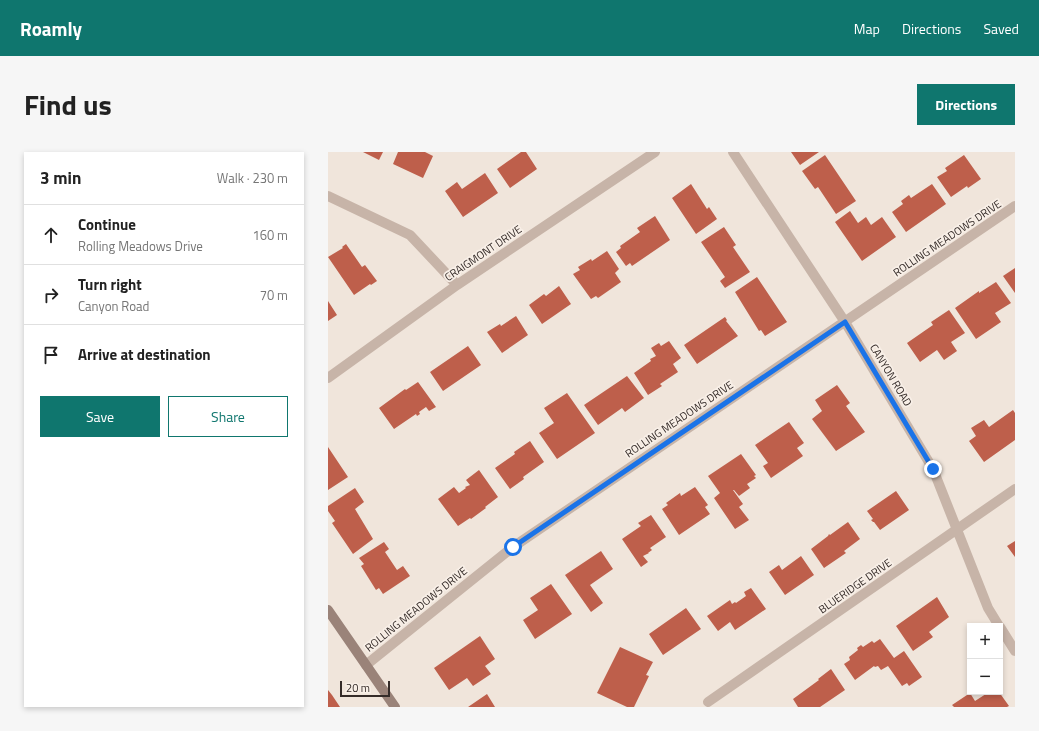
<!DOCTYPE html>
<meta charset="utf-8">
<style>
:root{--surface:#fff;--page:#f6f6f6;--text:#222;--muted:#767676;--line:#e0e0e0;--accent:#0f766e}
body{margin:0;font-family:"Titillium Web",sans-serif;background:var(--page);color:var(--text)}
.controls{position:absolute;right:12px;bottom:12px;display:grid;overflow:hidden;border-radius:0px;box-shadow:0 2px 6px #0003}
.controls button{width:36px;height:36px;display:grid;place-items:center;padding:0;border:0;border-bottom:1px solid var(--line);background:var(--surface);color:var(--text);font:20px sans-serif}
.scale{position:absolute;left:12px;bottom:10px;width:50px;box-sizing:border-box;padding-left:4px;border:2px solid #342b28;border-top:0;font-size:11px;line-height:14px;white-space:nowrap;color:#342b28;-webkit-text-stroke:3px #f8efe7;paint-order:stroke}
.stop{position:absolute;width:12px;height:12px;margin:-9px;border:3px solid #1a73e8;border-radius:50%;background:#fff}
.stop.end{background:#1a73e8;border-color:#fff;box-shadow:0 1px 4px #0008}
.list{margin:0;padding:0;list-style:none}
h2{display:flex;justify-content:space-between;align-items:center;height:52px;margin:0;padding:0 16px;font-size:17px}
h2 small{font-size:13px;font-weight:400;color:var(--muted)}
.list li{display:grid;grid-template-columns:26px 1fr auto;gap:12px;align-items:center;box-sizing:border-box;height:60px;padding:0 16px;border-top:1px solid var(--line)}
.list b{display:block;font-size:15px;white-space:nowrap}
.list p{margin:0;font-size:13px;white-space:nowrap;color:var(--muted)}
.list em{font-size:13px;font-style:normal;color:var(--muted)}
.actions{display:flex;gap:8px;padding:12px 16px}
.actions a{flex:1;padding:9px 0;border:1px solid var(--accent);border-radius:0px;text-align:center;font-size:14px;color:var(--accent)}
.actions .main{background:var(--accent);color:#fff}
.icon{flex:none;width:22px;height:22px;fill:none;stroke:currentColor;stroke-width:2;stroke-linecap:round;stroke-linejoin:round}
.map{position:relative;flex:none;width:687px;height:555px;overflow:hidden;border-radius:0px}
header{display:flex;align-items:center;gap:24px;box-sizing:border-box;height:56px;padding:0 20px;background:var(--accent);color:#fff}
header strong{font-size:19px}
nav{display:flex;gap:22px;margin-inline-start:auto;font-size:14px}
.intro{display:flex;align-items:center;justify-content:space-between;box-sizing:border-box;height:96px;padding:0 24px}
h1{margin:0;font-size:28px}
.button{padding:10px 18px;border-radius:0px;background:var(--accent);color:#fff;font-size:14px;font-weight:700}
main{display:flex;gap:24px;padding:0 24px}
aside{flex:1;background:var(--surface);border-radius:0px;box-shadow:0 2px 6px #0003}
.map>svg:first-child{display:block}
</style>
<header>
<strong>Roamly</strong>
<nav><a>Map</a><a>Directions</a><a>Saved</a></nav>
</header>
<div class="intro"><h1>Find us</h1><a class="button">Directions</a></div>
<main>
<aside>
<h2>3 min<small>Walk · 230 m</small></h2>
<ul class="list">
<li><svg class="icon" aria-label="ahead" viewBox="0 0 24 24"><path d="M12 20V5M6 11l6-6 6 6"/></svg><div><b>Continue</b><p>Rolling Meadows Drive</p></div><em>160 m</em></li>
<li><svg class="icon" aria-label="right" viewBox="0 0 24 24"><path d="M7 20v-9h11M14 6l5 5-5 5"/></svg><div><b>Turn right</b><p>Canyon Road</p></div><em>70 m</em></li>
<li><svg class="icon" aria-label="arrive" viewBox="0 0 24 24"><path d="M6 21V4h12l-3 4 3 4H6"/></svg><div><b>Arrive at destination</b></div></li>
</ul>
<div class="actions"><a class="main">Save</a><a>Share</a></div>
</aside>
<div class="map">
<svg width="687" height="555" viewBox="0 0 687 555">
<rect width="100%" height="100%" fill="#f0e5db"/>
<!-- building -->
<path fill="#be5f4b" d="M 35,0 L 55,0 L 51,8 Z
M 70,0 L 97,0 L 105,4 L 95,26 L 65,12 Z
M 193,0 L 198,0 L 209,17 L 182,36 L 169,17 Z
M 463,0 L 491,0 L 472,13 Z
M 497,3 L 528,49 L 508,62 L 490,35 L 487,37 L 474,19 Z
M 636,3 L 653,27 L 640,36 L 639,34 L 623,45 L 609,25 L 619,19 L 617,16 Z
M 157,21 L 170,41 L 135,65 L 117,39 L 129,30 L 134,37 Z
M 363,32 L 379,57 L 381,55 L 389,67 L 368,82 L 344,46 Z
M 604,32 L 618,52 L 578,80 L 564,60 L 575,52 L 573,49 L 581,43 L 583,46 Z
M 522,59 L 530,71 L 538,65 L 543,73 L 554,65 L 568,85 L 534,109 L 507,70 Z
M 327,64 L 342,88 L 304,114 L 302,111 L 298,114 L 288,100 L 293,96 L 292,94 L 312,80 L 309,76 Z
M 396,75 L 408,93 L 405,95 L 422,120 L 397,136 L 392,129 L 397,125 L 373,90 Z
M 18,92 L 34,115 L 37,113 L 49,129 L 43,133 L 42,132 L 26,143 L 0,105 L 15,96 L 14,95 Z
M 279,99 L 291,117 L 287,121 L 293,130 L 270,146 L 268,144 L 263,147 L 245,122 L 252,118 L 250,115 L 263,107 L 264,109 Z
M 687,116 L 687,141 L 675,124 Z
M 429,125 L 459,170 L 437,184 L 433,178 L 431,179 L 407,140 Z
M 668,130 L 683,151 L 667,161 L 673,170 L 648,187 L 627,156 L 651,139 L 651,141 Z
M 231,134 L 243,152 L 214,172 L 201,153 L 216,142 L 218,144 Z
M 0,149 L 9,163 L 0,169 Z
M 621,158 L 637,181 L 623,190 L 629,199 L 616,208 L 609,198 L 592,210 L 579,191 L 605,173 L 603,170 Z
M 188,164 L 200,183 L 174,201 L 159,180 L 172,172 L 173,174 Z
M 397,165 L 399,168 L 398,169 L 410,184 L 369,212 L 356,193 Z
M 341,189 L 353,206 L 345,212 L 350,220 L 332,232 L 334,234 L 320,243 L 306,221 L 323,209 L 322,207 L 328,204 L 323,196 L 331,191 L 333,194 Z
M 140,194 L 153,213 L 115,239 L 102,220 Z
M 299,224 L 316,246 L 297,260 L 294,256 L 270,273 L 256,253 Z
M 90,230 L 108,255 L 101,259 L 98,255 L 91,260 L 92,262 L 89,264 L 88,262 L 66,277 L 51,256 L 77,237 L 78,238 Z
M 509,233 L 522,251 L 518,254 L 537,280 L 508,299 L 484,267 L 494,259 L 487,248 Z
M 239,241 L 267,281 L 229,307 L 211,281 L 226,271 L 216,256 Z
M 685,258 L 687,261 L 687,288 L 656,310 L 641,289 L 648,284 L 643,276 L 656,268 L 661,275 Z
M 461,270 L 476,291 L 469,296 L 475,304 L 443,326 L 435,314 L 440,311 L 427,293 Z
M 202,289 L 216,310 L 195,325 L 196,327 L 182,337 L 167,316 L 187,302 L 186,300 Z
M 0,295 L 20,325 L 0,338 Z
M 413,302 L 428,323 L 426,324 L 428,326 L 419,332 L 422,336 L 411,344 L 406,338 L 405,338 L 415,352 L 411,355 L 421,368 L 407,377 L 386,346 L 392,341 L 380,324 Z
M 151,318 L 170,345 L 157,355 L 158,356 L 143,367 L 142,366 L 130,374 L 110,347 L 126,335 L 131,341 L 138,336 L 137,335 L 142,333 L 138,328 Z
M 367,335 L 380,353 L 377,355 L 382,362 L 351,383 L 334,357 L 340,353 L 338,351 L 352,341 L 353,344 Z
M 27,336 L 36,350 L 27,357 L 45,387 L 25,402 L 4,371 L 7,369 L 0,359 L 0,354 Z
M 568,339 L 581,358 L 552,378 L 546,370 L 545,370 L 543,368 L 545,367 L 539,359 Z
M 323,363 L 338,385 L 322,396 L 324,398 L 320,401 L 321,401 L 315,404 L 320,410 L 313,415 L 294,387 L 313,374 L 310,371 Z
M 520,370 L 532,387 L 516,399 L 518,401 L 496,416 L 483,397 L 500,384 L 501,382 L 502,383 Z
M 687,389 L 687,405 L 679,394 Z
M 56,390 L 61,397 L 57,400 L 69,418 L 75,414 L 82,424 L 55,442 L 51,436 L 48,438 L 33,414 L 36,412 L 31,406 Z
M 273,399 L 285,417 L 262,433 L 275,451 L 263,460 L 237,423 Z
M 473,404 L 486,423 L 457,443 L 441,420 L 451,413 L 454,418 Z
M 223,432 L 244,462 L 207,487 L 195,468 L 210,458 L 202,446 Z
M 423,436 L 438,457 L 407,478 L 402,470 L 390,479 L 379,464 L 402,448 L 404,452 L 407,450 L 408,451 L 418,444 L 416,440 Z
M 609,445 L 621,465 L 601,480 L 605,485 L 585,499 L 568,474 Z
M 358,456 L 373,477 L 335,503 L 321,482 Z
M 152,484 L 167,507 L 157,514 L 163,522 L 145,534 L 139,526 L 121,538 L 106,516 Z
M 552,487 L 566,506 L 576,499 L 594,525 L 581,534 L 579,531 L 574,534 L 560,514 L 553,518 L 550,514 L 547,515 L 546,514 L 527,528 L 516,512 L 522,508 L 521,505 L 530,498 L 529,496 L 533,493 L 535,495 L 544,489 L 546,491 Z
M 292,495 L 325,510 L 318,523 L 321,524 L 306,555 L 299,555 L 269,541 Z
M 503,517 L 517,538 L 492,555 L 470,555 L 465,547 L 491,528 L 490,527 Z
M 0,538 L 4,543 L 12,555 L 0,555 Z
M 661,540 L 671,540 L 681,554 L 679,555 L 626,555 L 624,553 L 642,541 L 647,549 Z
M 159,542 L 167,555 L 140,555 Z"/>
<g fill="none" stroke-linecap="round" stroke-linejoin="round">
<!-- street -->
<path stroke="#c7b4a8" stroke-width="10" d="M 405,0 L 517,170 L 605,317 L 660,456 L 671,474
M 0,44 L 82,83 L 129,133
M 0,226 L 129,133 L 327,0
M 672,475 L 687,499
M 38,513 L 185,395 L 687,54
M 380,550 L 687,337"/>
<!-- secondary -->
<path stroke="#9a8379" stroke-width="10" d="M 0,458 L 67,555"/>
</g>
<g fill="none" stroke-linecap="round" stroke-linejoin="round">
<!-- route -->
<path stroke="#1a73e8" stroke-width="5" d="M 185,395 L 517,170 L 605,317"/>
</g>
<g text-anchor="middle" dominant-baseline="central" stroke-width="3.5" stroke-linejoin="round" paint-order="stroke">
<!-- street labels -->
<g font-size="11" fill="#342b28" stroke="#f8efe7">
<text transform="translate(619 86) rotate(-34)">ROLLING MEADOWS DRIVE</text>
<text transform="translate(155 101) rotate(-34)">CRAIGMONT DRIVE</text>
<text transform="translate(563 223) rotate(59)">CANYON ROAD</text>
<text transform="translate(351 267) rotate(-34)">ROLLING MEADOWS DRIVE</text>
<text transform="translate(527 434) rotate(-35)">BLUERIDGE DRIVE</text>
<text transform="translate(88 457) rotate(-39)">ROLLING MEADOWS DRIVE</text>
</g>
</g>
</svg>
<div class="controls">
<button>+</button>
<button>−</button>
</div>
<div class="scale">20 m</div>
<div class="stop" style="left:185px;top:395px"></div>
<div class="stop end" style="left:605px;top:317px"></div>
</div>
</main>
